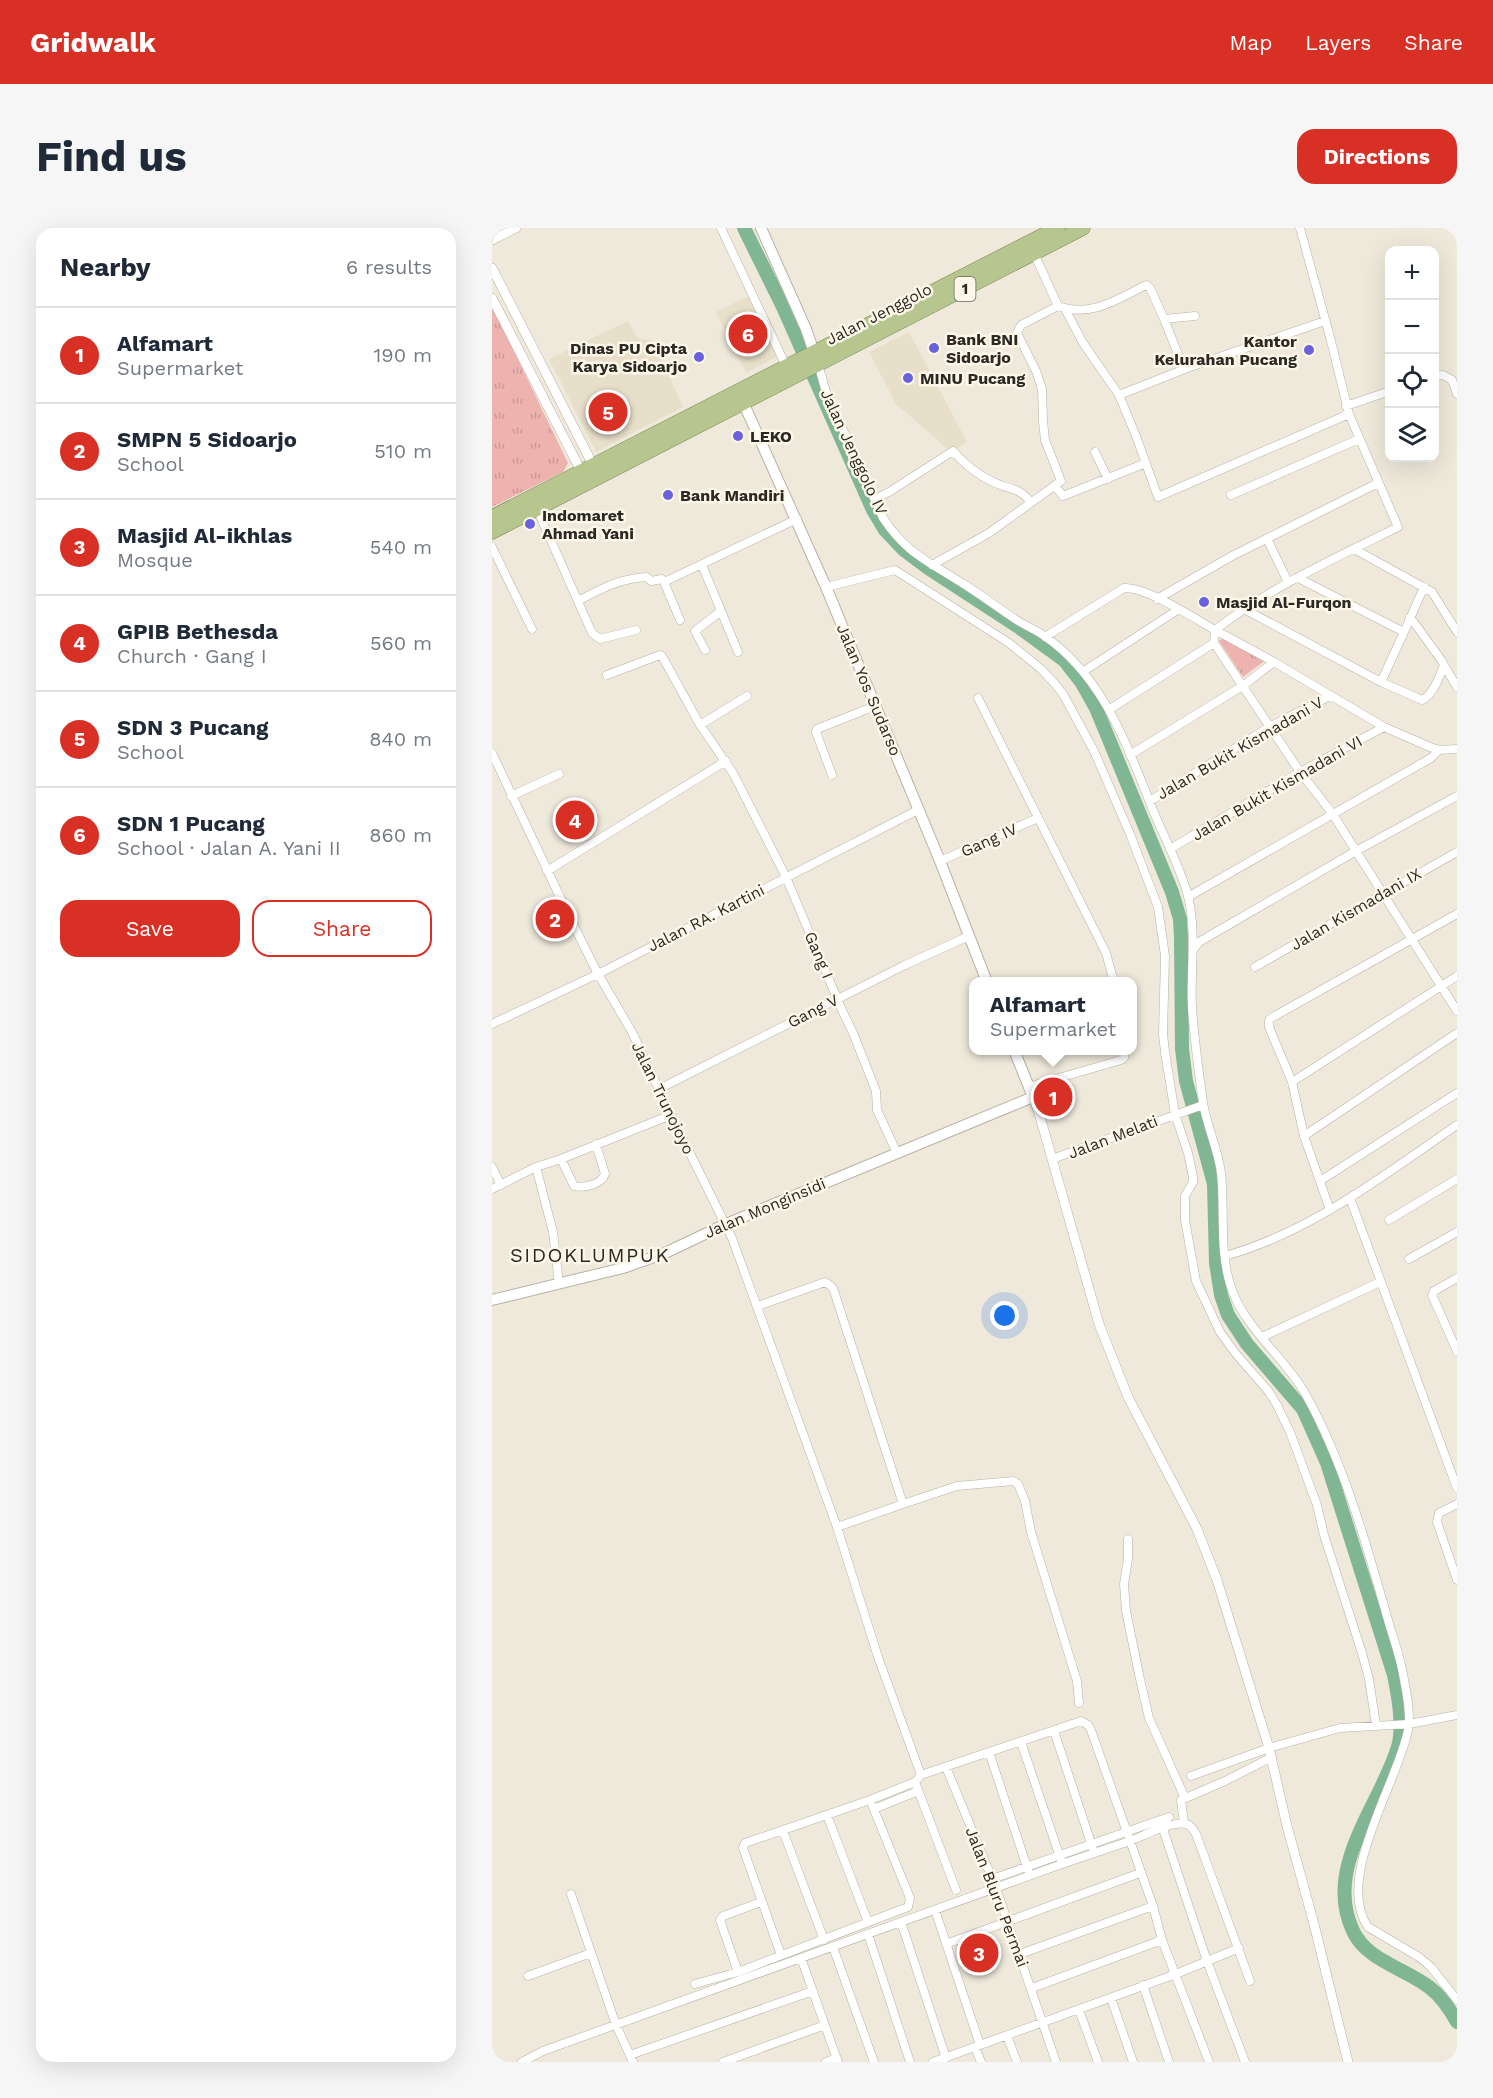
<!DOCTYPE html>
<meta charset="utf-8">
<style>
:root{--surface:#fff;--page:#f6f6f7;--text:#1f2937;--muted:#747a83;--line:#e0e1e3;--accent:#d93025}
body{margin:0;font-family:"Work Sans",sans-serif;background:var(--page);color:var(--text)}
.controls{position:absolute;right:18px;top:18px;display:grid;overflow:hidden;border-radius:12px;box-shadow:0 6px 24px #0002}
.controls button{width:54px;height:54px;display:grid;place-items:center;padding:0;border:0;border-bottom:2px solid var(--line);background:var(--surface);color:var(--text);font:30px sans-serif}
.you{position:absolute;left:513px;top:1088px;width:21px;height:21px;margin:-15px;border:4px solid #fff;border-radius:50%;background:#1a73e8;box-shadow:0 0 0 9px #1a73e833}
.badge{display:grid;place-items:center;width:39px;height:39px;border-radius:50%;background:var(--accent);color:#fff;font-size:20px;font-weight:700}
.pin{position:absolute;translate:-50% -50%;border:3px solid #fff;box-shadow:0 2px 6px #0006}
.popup{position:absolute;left:477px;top:749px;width:168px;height:78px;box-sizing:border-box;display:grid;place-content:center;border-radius:12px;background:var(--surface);filter:drop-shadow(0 2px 4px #0005);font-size:20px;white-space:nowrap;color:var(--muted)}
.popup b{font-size:22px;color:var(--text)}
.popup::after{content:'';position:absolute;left:50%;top:100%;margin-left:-12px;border:12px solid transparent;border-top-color:var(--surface)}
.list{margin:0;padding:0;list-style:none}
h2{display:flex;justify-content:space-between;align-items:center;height:78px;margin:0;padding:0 24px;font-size:26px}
h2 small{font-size:20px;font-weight:400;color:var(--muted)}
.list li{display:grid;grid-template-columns:39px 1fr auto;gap:18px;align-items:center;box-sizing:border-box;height:96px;padding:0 24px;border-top:2px solid var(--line)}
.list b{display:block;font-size:22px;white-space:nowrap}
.list p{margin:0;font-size:20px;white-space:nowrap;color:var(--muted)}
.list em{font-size:20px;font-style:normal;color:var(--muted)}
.actions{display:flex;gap:12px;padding:18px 24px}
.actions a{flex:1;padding:14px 0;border:2px solid var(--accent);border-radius:18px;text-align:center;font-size:21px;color:var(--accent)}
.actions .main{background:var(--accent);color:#fff}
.icon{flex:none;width:33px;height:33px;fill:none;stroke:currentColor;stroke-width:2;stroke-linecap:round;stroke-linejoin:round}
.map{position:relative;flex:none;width:965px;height:1834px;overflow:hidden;border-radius:18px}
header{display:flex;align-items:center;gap:36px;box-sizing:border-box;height:84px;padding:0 30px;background:var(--accent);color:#fff}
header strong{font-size:28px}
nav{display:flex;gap:33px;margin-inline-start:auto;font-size:21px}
.intro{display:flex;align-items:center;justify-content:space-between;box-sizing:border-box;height:144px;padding:0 36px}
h1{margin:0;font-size:42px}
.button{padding:15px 27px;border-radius:18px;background:var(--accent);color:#fff;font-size:21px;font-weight:700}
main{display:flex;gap:36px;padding:0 36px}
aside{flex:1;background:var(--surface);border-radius:18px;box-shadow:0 6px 24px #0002}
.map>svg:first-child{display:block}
</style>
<header>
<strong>Gridwalk</strong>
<nav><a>Map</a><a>Layers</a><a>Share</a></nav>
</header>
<div class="intro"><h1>Find us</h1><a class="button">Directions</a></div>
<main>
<aside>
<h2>Nearby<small>6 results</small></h2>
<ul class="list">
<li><span class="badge">1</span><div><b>Alfamart</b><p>Supermarket</p></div><em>190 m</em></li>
<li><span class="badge">2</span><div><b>SMPN 5 Sidoarjo</b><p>School</p></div><em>510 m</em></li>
<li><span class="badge">3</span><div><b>Masjid Al-ikhlas</b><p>Mosque</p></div><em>540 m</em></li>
<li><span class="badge">4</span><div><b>GPIB Bethesda</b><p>Church · Gang I</p></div><em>560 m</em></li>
<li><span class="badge">5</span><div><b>SDN 3 Pucang</b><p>School</p></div><em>840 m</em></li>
<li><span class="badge">6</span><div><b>SDN 1 Pucang</b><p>School · Jalan A. Yani II</p></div><em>860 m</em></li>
</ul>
<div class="actions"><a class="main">Save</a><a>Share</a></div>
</aside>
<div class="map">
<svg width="965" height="1834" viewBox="0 0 965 1834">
<defs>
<pattern id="park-tufts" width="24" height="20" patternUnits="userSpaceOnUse" patternTransform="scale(1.5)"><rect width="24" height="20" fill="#eeb2af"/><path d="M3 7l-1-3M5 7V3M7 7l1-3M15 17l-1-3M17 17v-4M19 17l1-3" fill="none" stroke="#cc9996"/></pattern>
</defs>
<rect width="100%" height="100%" fill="#efe9db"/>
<!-- built -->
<path fill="#e8dfca" d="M 259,67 L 288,127 L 254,145 L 224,84 Z
M 136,93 L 146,110 L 161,113 L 191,179 L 104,224 L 57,131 Z
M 417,104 L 475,214 L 459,224 L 404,176 L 377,124 Z"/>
<!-- park -->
<path fill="url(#park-tufts)" d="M 0,78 L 76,235 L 71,244 L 0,279 Z
M 732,409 L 775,431 L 751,449 L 727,413 Z"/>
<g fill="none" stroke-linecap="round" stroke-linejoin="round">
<!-- river -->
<path stroke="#81b694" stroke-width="14" d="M 252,0 L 291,79 L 381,282 L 393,302 L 412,322 L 436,340 L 528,400 L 572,432 L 590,455 L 604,480 L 680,664 L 688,691 L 689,710 L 690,821 L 694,853 L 722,956 L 724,1035 L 729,1067 L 736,1087 L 755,1116 L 811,1181 L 835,1235 L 902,1447 C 906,1467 912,1498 906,1519 C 888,1578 831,1639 861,1703 C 874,1732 914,1741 937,1759 C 949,1768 958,1781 965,1794"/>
<defs>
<path id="minor" d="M 229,0 L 294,138
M 542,25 L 566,78
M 573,81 L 591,115 L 627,167 L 698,139 L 833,93
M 672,91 L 692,141
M 326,136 L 334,164 L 391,290 C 415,326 436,333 470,355 C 488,366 505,379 523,391 C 532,397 542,401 551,407 C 613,449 636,521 663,587 C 674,613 689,641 696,668 C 705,705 698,743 700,780 C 702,810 707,845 711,875 C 715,899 726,921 729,945 C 733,981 727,1020 738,1056 C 751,1100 793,1129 814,1167 C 852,1235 875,1318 896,1392 C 901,1410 908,1428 911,1446 C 914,1462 919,1485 916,1502 C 906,1554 842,1651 876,1699 L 927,1729 L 939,1739 L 965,1772
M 942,148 L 951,147 L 960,152 L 965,166
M 627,167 L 644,208 L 666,269 L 857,186
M 854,178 L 898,163
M 603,224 L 616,251
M 563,258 L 571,268 L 654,235
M 739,267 L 867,211
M 383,271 L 397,264 L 461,223 C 475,239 491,251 511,258 C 525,262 529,263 539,274
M 45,281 L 100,405 L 108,411 L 144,402
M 775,311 L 796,354
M 0,319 L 40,401
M 862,321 L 940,364 L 965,404
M 210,337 L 246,424
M 440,337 L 497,305 L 569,253 L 553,212 L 551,193 L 550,161 L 544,143 L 525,105 L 529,97 L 566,78 C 598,90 626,71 654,57 L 658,60 L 672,91 L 703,88
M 806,350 L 912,404 L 932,359
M 172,354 L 188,392
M 334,359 L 403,342 L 517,415 L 549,441 L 563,456 L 571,466 L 602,523 L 638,606 L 666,679 L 673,728 L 671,806 L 673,824 L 683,886 L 696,925 L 701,949 L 701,954 L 693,968 L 693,992 L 704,1053 L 728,1104 L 744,1126 L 777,1164 L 785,1177 L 798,1204 L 825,1277 L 832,1307 L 870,1425 L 877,1451 L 884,1497
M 665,371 L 740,328 L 886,255
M 86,373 C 108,361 129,350 155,349 L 159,353 L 170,351 L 172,354 L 305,291
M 752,381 L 889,454 L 912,404
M 723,402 L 722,415 L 808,544 L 840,585 L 965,783
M 723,402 L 782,434 L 892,499 L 938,519 L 947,522 L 965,521
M 553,409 L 632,360 C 655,359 702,390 723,402 C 779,359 843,330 906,299 L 857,186 L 839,113 L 808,0
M 213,422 L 203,403 L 229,383
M 952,437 L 965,459
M 592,443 L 687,381
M 115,447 L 168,427 L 170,428 L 208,497 L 241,545 L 294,649 L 349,780 L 361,805 L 384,863 L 385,882 L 405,925
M 889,454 L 930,472 C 941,467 948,448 952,437 L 950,433 L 918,389
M 486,470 L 614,725 L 622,754
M 618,481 L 722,415
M 208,497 L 255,468
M 0,525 L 78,690 L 106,746 L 140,804 L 179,887 L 240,1010 L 345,1299 L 386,1429 L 429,1547
M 638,527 L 752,457 L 782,434
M 340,547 L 324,504 L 325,501 L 383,478
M 19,568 L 67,546
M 658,573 L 779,498 L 838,468
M 678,621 L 808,544 L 892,499
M 448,633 L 546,590
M 55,643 L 234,533
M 696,669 L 939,530 L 947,522
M 702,721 L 707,714 L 864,623 L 965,568
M 763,739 L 965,624
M 0,796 L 106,746 L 426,582
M 800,854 L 965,748
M 536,859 L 629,832 L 632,830 L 633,822
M 167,861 L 413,737 L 477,708
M 812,908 L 965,805
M 69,931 L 82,958 C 92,960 109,957 113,946 L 104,916
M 560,931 L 711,877
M 0,939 L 9,957
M 44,939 L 61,1004 L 67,1056
M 828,953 L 965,865
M 0,961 L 44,939 L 69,931 L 179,887
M 858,970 L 965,1260
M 838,982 L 812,908 L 800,854 L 777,799 L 777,792 L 781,789 L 965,686
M 897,992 L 965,951
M 733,1028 C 819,1004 892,947 965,897
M 917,1031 L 965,1004
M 965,1050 L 942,1063 L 940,1067 L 965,1123
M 266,1078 L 333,1054 L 340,1059 L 342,1063 L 411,1276 L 345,1299
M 770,1109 L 888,1054
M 411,1276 L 465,1258 L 521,1253 L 526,1256 L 533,1273 L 539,1304 L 585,1453 L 587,1475
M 965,1276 L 947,1285 L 945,1294 L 965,1352
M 636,1311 L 636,1331 L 632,1356 L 634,1383 L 648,1451 L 657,1490 L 693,1570
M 562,1503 L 601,1621
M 529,1514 L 569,1632
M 497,1524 L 536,1642
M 454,1539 L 504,1660 L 564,1834
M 699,1548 L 777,1520 L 848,1500 L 917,1496 L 965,1487
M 423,1554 L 464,1662
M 382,1581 L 426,1563
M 335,1587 L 376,1694
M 668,1592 L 715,1733 L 753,1834
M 692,1595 L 689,1572 L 733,1553 L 780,1529
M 291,1603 L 332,1712
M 500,1651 L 677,1589
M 79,1666 L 124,1797 L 141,1834
M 443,1682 L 488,1817
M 409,1694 L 454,1830
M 376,1706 L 418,1834
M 454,1716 L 648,1645
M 341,1719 L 382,1834
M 528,1726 L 661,1678
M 289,1727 L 251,1620 L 253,1615 L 378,1572 L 423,1554 L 429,1547 L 589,1493 L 596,1497 L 599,1502 L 661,1678 L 670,1712 L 717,1834
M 309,1730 L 346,1834
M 246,1744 L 228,1692 L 231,1688 L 269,1674
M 36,1748 L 99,1725
M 203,1756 L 246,1744 L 416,1679 L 418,1670 L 378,1572
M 651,1757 L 677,1834
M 540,1760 L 670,1712
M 619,1770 L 641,1834
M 587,1782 L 606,1834
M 515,1808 L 525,1834
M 483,1819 L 489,1834
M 138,1827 L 321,1763
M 30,1834 L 51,1823 L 570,1636 L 638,1613 C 651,1608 679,1593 694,1596 C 699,1597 701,1601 704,1606 L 758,1753
M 231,1834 L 333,1797
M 334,1834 L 345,1830
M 441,1834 L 684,1746 L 747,1720"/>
<path id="tertiary" d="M 0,12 L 24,0
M 0,40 L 101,237
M 0,70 L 89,243
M 541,869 L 547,885 L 607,1096 L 636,1169 L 705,1301 L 725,1352 L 777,1520 L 795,1598 L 822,1696 L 856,1834"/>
<path id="secondary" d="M 269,0 L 314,101 L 324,130
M 251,174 L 334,359 L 448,633 L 495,754
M 0,1072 L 131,1040 L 173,1025 L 234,996 L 541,869 L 522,822"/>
<path id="trunk" d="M 0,289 L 565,0
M 0,304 L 591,0"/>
</defs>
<!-- minor casing -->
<use href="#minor" stroke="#b8b2a5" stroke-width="9"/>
<!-- tertiary casing -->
<use href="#tertiary" stroke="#b8b2a5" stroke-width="10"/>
<!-- secondary casing -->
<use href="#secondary" stroke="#b8b2a5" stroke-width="12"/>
<!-- trunk casing -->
<use href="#trunk" stroke="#798657" stroke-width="15"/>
<!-- minor -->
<use href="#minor" stroke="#fff" stroke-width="8"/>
<!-- tertiary -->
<use href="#tertiary" stroke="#fff" stroke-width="9"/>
<!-- secondary -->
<use href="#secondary" stroke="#fff" stroke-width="10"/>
<!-- trunk -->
<use href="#trunk" stroke="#b6c68e" stroke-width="14"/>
</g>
<!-- markers -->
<g fill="#6962dc" stroke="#fcf7e8" stroke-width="2">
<circle cx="442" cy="120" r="6"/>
<circle cx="817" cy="122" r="6"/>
<circle cx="207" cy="129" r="6"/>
<circle cx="416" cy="150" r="6"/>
<circle cx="246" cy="208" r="6"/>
<circle cx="176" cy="267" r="6"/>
<circle cx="38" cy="296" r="6"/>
<circle cx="712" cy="374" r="6"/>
</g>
<g text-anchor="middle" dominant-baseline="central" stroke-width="5" stroke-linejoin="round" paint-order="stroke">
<!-- shield labels -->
<rect fill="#fcf7e8" stroke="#6a675f" stroke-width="1.5" x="462.5" y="49" width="21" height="24" rx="4.5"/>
<g font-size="15" font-weight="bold" fill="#2b2924">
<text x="473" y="61">1</text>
</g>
<!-- street labels -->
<g font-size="16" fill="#2b2924" stroke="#fcf7e8">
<text transform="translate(387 86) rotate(-27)">Jalan Jenggolo</text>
<text transform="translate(362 224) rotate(65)">Jalan Jenggolo IV</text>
<text transform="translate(377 462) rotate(67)">Jalan Yos Sudarso</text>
<text transform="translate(748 520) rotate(-30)">Jalan Bukit Kismadani V</text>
<text transform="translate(785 560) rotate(-30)">Jalan Bukit Kismadani VI</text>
<text transform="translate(497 612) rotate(-24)">Gang IV</text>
<text transform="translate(864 681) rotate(-30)">Jalan Kismadani IX</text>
<text transform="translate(214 690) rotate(-27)">Jalan RA. Kartini</text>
<text transform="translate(327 727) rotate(67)">Gang I</text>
<text transform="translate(321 783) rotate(-27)">Gang V</text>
<text transform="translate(171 870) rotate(64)">Jalan Trunojoyo</text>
<text transform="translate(621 909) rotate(-21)">Jalan Melati</text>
<text transform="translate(273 980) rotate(-23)">Jalan Monginsidi</text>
<text transform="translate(505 1669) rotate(69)">Jalan Bluru Permai</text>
</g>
<!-- poi labels -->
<g font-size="16" font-weight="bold" fill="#2b2924" stroke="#fcf7e8" text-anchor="start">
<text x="454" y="111">Bank BNI<tspan x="454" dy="18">Sidoarjo</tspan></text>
<text x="805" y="113" text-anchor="end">Kantor<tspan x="805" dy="18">Kelurahan Pucang</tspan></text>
<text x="195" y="120" text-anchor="end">Dinas PU Cipta<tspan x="195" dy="18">Karya Sidoarjo</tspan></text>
<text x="428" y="150">MINU Pucang</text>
<text x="258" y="208">LEKO</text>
<text x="188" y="267">Bank Mandiri</text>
<text x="50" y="287">Indomaret<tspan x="50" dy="18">Ahmad Yani</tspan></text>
<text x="724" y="374">Masjid Al-Furqon</text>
</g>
<!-- quarter labels -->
<g font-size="20" letter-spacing="1.5" fill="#2b2924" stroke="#fcf7e8">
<text x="98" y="1027">SIDOKLUMPUK</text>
</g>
</g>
</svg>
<div class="controls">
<button>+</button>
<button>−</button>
<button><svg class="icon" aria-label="locate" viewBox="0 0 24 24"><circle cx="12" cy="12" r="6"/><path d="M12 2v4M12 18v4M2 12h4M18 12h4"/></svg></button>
<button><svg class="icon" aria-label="layers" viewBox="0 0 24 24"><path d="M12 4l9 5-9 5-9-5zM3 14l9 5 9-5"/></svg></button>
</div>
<div class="you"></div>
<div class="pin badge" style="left:561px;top:869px">1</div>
<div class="popup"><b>Alfamart</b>Supermarket</div>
<div class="pin badge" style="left:63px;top:691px">2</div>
<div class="pin badge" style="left:487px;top:1725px">3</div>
<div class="pin badge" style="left:83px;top:592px">4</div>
<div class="pin badge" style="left:116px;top:184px">5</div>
<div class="pin badge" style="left:256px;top:106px">6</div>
</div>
</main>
